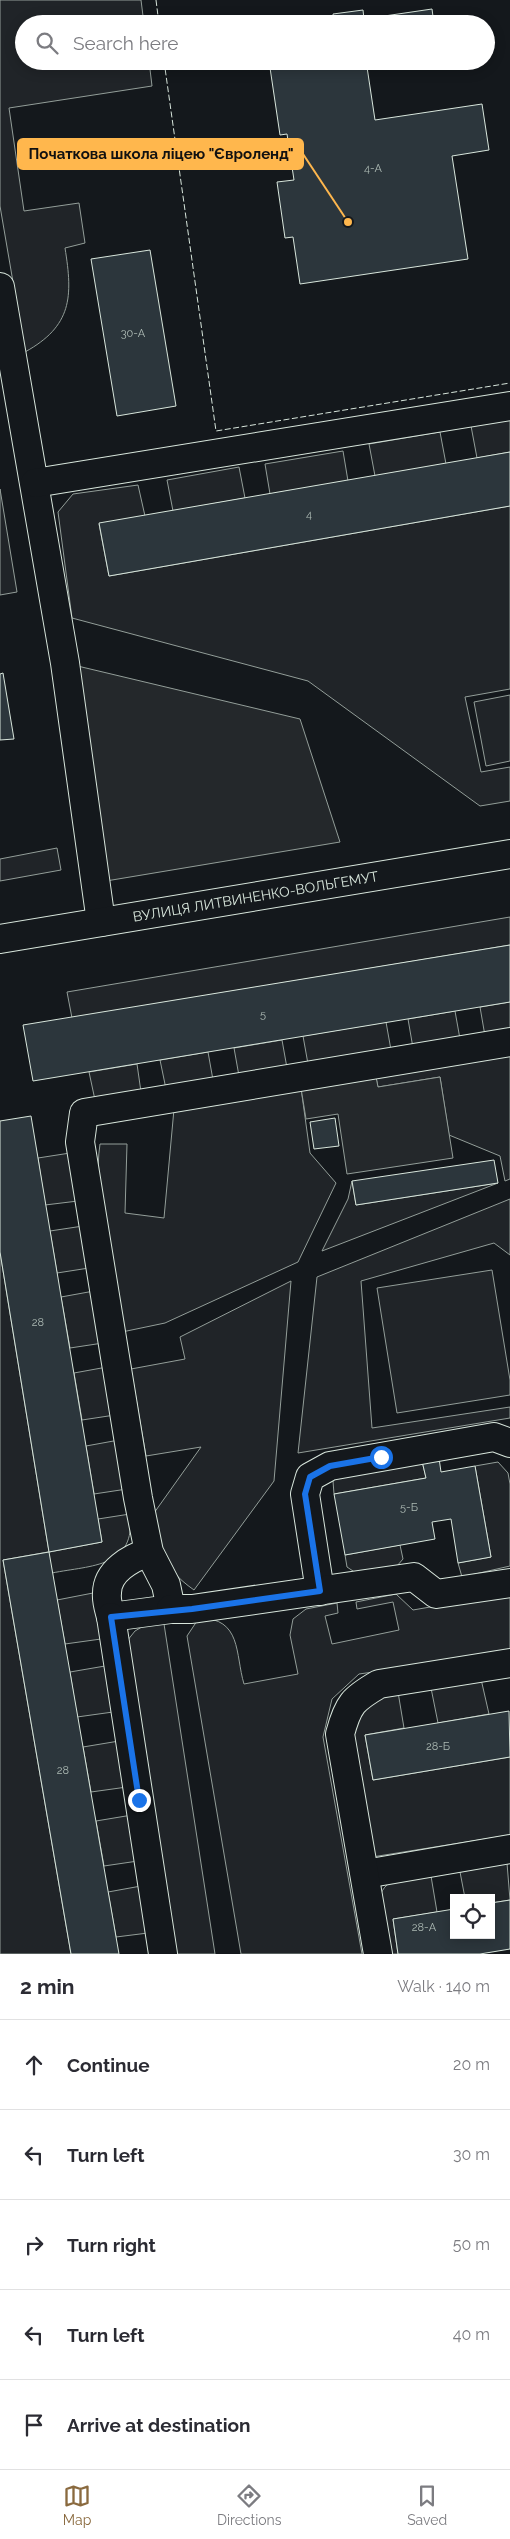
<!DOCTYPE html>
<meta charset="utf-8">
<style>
:root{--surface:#fff;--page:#f7f7f7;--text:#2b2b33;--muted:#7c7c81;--line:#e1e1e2;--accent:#8a6a3f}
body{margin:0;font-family:Raleway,sans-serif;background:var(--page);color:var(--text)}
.controls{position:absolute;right:15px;bottom:15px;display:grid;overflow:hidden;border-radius:0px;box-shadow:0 2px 12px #0003}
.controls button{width:45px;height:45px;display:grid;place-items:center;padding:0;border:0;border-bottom:1px solid var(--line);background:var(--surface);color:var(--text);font:25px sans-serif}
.stop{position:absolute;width:15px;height:15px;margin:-11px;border:4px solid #1a73e8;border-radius:50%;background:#fff}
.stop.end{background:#1a73e8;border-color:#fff;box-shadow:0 1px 5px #0008}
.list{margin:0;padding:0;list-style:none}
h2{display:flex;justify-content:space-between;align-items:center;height:65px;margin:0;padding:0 20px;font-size:21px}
h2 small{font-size:16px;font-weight:400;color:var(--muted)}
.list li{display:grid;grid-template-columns:32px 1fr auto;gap:15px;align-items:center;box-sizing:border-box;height:90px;padding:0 20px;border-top:1px solid var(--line)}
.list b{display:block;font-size:19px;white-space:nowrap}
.list em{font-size:16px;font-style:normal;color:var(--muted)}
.icon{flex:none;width:28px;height:28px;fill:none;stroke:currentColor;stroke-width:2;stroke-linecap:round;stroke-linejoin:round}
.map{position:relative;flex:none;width:510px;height:1954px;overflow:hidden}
.search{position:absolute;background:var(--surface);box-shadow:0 2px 12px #0003;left:15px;right:15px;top:15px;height:55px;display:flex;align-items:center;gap:12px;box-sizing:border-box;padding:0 18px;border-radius:28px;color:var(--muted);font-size:19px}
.sheet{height:515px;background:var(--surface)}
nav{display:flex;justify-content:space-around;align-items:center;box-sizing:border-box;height:70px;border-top:1px solid var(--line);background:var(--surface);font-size:14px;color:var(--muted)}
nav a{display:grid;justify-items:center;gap:2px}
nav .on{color:var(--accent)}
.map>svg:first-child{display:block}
</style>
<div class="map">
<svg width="510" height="1954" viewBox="0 0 510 1954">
<rect width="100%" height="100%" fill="#14181c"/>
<!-- green -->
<path fill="#202428" stroke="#939e99" d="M 0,0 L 141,0 L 144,24 L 24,24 L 24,61 L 149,61 L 152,86 L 9,108 L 24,211 L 79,203 L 85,243 L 65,248 C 73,297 72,326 25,352 L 0,206 Z
M 510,420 L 510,452 L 477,458 L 471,426 Z
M 440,432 L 446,464 L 375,476 L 369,444 Z
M 343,451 L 348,481 L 270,494 L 265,464 Z
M 239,467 L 245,498 L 173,511 L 167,480 Z
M 138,485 L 145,516 L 99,524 L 109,576 L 510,506 L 510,689 L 465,697 L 481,772 L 510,767 L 510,801 L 480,806 L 308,681 L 72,618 L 58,512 L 73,494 Z
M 0,489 L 17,592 L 0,595 Z
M 510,695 L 510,761 L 486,766 L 474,702 Z
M 57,848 L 61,870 L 0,881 L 0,859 Z
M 510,917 L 510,945 L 72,1018 L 67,992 Z
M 510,1002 L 510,1031 L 485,1036 L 480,1007 Z
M 455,1011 L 460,1039 L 413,1048 L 408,1019 Z
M 386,1022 L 391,1050 L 308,1064 L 303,1036 Z
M 282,1040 L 287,1068 L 239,1076 L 234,1048 Z
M 208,1052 L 213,1080 L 166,1089 L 160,1060 Z
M 510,1053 L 510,1179 L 505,1181 L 500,1156 L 449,1135 L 440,1077 L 378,1087 L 376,1077 Z
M 137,1064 L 141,1092 L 95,1100 L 89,1072 Z
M 301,1088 L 310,1153 L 336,1183 L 298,1262 L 165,1323 L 122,1332 C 113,1279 92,1195 100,1144 L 127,1144 L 125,1213 L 164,1218 L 174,1109 Z
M 70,1153 L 78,1201 L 45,1205 L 38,1158 Z
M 352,1181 L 356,1205 L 498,1183 L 322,1251 L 348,1199 Z
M 510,1199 L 510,1255 L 494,1243 L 361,1281 L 372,1428 L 510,1407 L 510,1418 L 298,1453 L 317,1277 Z
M 83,1226 L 89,1268 L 57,1273 L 50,1231 Z
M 0,1252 L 49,1552 L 102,1542 L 98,1519 L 130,1514 C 136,1568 92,1565 52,1573 L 48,1552 L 3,1560 L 71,1954 L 0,1954 Z
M 492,1270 L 510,1380 L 510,1395 L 397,1413 L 377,1288 Z
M 291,1281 L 274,1481 L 194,1590 C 160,1566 163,1551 154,1513 L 201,1447 L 146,1456 L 131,1369 L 185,1359 L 180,1337 Z
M 94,1291 L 103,1343 L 70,1348 L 61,1297 Z
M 107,1367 L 115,1415 L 82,1420 L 74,1373 Z
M 119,1440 L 127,1489 L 94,1494 L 86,1446 Z
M 422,1461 L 426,1478 L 334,1494 L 333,1481 L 339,1475 Z
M 498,1462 L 508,1473 L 510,1484 L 510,1566 L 462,1577 L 458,1563 L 491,1557 L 475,1466 Z
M 400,1545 L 403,1559 L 397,1566 L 356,1573 L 347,1567 L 345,1555 Z
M 93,1593 L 101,1639 L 65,1644 L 57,1600 Z
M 510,1593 L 510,1653 L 359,1674 L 332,1699 L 323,1737 L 362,1954 L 241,1954 L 187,1636 L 199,1618 C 242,1618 235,1654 244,1684 L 298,1674 L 290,1635 L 293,1619 L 306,1609 L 337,1603 L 338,1613 L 325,1616 L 332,1644 L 399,1630 L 393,1602 L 357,1609 L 356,1602 L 396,1594 L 413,1610 Z
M 147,1624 L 164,1624 L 215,1954 L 174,1954 L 127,1641 L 135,1631 Z
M 105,1666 L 113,1712 L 77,1717 L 70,1672 Z
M 481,1679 L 489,1714 L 438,1723 L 431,1688 Z
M 398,1692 L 404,1728 L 365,1735 L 373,1780 L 510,1757 L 510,1835 L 372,1857 L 353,1738 C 358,1709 370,1701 398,1692 Z
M 119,1741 L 127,1787 L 91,1792 L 83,1747 Z
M 132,1815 L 138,1861 L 104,1866 L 96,1821 Z
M 507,1863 L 510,1900 L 491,1903 L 491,1898 L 465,1898 L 460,1872 Z
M 431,1876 L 437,1912 L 393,1919 L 398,1954 L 387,1954 C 383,1935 368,1892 392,1882 C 403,1878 419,1878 431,1876 Z
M 141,1886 L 148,1933 L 116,1937 L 108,1892 Z"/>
<!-- parking -->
<path fill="#24282b" stroke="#939e99" d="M 65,663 L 300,719 L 340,842 L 94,883 Z
M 376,1077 L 378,1087 L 440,1077 L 453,1158 L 347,1174 L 338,1114 L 306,1119 L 301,1088 Z"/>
<!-- building -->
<path fill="#2c363c" stroke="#d8e6dc" d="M 432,9 L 434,24 L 334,24 L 333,14 L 363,10 L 364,19 Z
M 269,61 L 406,61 L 367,67 L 375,120 L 482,104 L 489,150 L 452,156 L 468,259 L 300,284 L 293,237 L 285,238 L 277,182 L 294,180 L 287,134 L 280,135 Z
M 150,250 L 176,406 L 117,416 L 91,259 Z
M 510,452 L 510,506 L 109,576 L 99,523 Z
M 3,673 L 14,739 L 0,740 L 0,674 Z
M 510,945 L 510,1002 L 33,1081 L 23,1025 Z
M 31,1116 L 102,1542 L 49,1552 L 0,1252 L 0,1121 Z
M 335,1118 L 339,1146 L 314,1149 L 310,1122 Z
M 494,1160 L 498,1183 L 356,1205 L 352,1181 Z
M 439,1458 L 441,1472 L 475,1466 L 491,1557 L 458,1563 L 451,1519 L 432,1522 L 435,1539 L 345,1555 L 334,1494 L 426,1478 L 422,1461 Z
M 49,1552 L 70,1672 L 119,1954 L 71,1954 L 3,1560 Z
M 509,1711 L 510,1757 L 373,1780 L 365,1735 Z
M 510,1900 L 510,1949 L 480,1954 L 398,1954 L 393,1919 L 454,1909 L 454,1935 L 491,1935 L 491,1903 Z"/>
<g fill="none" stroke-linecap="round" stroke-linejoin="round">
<defs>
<g id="minor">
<path d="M 0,287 L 65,663 L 101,922"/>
<path d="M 35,483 L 510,406"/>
<path id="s1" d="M 0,939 L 510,854"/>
<path d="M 149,1552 C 131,1558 107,1571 107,1593 C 106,1601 109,1609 111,1617 L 171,1609 L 166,1585 L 149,1552 L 138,1498 L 80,1142 L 84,1113 L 510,1042"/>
<path d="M 320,1591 L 305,1494 L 310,1477 L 330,1466 L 494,1437 L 510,1443"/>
<path d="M 171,1609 L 192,1609 L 414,1577 L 436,1594 L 510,1583"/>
<path d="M 111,1617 L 163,1954"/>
<path d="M 365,1874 L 510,1849"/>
<path d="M 378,1954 L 340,1734 C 348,1704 353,1699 379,1684 L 510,1663"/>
</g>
</defs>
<!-- minor casing -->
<use href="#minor" stroke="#d8e6dc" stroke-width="30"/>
<!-- minor -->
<use href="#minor" stroke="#14181c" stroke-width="28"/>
<!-- fence -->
<path stroke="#d8e6dc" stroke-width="1" stroke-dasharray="6 2.5" stroke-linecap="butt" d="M 156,0 L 159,24
M 164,61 L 216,431 L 510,383"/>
</g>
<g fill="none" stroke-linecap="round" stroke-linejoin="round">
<!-- route -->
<path stroke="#1a73e8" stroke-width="6" d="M 139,1800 L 111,1617 L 192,1609 L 320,1591 L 305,1494 L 310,1477 L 330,1466 L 381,1457"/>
</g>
<g text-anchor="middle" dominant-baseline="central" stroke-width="4" stroke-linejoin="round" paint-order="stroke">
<!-- number labels -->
<g font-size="11" fill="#adbab4">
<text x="373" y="168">4-А</text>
<text x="133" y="333">30-А</text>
<text x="309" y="514">4</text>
<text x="263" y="1014">5</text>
<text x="38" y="1322">28</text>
<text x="409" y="1507">5-Б</text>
<text x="438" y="1746">28-Б</text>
<text x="63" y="1770">28</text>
<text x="424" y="1927">28-А</text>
</g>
<!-- street labels -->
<g font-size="14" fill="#d8e6dc" stroke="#14181c">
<text stroke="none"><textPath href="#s1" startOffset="259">ВУЛИЦЯ ЛИТВИНЕНКО-ВОЛЬГЕМУТ</textPath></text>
</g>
</g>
<!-- callouts -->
<path fill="none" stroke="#ffb74d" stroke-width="2" d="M348 222L303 154"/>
<circle fill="#ffb74d" stroke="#14181c" stroke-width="2" cx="348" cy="222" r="5"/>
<rect fill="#ffb74d" stroke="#ffb74d" stroke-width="2" x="18" y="139" width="285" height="30" rx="5"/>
<g font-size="15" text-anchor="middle" font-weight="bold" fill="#111">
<text x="161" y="159">Початкова школа ліцею "Євроленд"</text>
</g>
</svg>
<div class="controls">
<button><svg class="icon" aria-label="locate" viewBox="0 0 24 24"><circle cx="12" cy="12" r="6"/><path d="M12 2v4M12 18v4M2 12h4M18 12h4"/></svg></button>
</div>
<div class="stop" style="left:381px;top:1457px"></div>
<div class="stop end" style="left:139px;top:1800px"></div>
<div class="search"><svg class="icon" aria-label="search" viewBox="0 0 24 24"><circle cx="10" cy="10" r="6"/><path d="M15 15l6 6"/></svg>Search here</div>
</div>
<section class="sheet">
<h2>2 min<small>Walk · 140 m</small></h2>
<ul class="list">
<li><svg class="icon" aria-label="ahead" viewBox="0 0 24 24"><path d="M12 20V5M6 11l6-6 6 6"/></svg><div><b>Continue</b></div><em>20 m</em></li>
<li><svg class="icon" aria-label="left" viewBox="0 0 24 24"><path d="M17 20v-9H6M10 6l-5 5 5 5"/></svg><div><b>Turn left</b></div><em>30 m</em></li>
<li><svg class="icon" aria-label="right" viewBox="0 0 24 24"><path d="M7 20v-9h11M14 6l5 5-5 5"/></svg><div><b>Turn right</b></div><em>50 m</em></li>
<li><svg class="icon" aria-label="left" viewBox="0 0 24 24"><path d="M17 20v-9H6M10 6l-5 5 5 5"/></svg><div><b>Turn left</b></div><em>40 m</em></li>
<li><svg class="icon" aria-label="arrive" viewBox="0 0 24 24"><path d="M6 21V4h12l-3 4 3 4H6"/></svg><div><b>Arrive at destination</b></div></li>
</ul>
</section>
<nav>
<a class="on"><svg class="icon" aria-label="map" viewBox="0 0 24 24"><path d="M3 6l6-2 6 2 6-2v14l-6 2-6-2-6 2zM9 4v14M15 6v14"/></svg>Map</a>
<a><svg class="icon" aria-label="directions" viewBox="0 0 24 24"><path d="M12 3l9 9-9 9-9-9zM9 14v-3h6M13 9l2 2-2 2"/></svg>Directions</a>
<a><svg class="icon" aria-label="saved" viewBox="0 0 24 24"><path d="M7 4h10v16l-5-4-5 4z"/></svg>Saved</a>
</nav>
